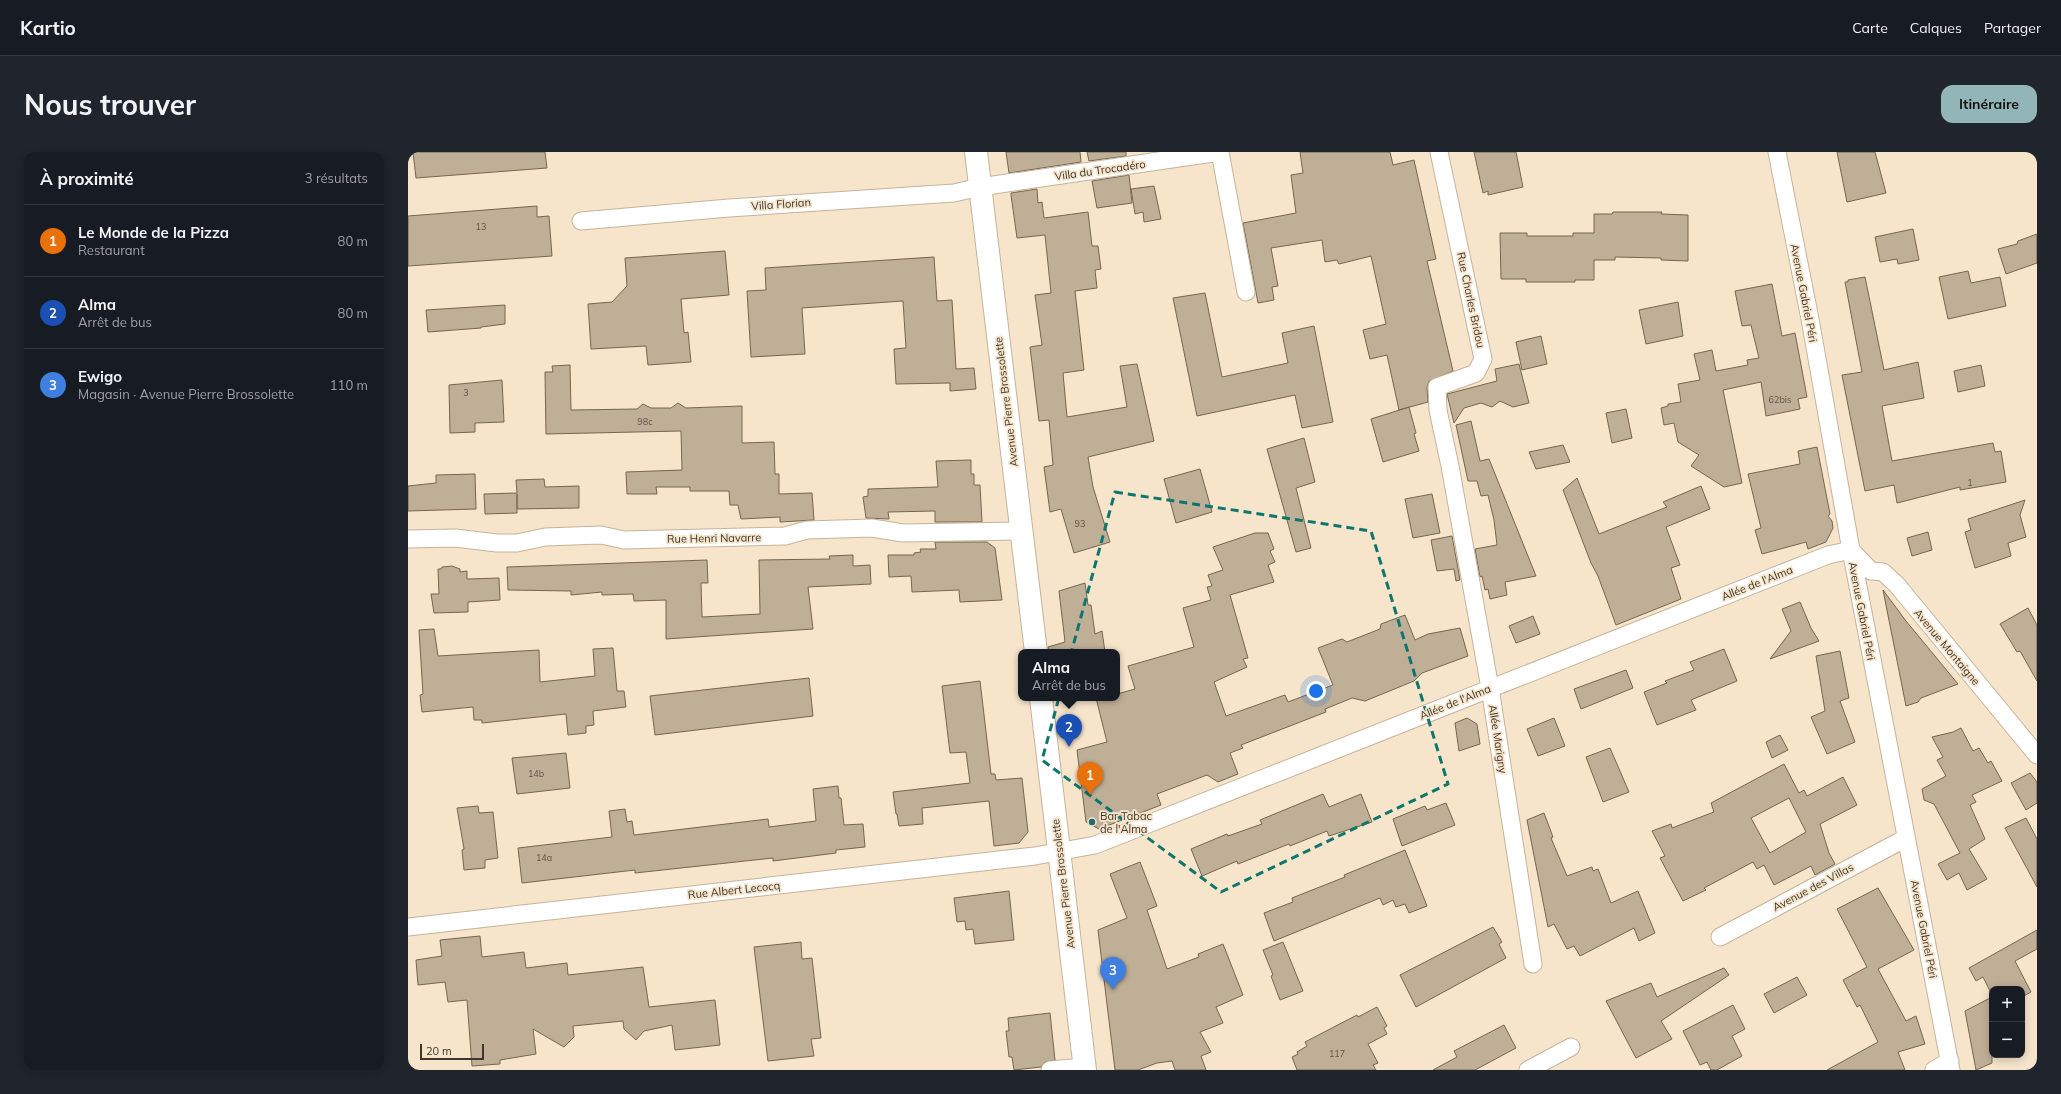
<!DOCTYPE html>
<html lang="fr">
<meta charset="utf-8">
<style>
:root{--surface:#171b24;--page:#20242c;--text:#f1f3f6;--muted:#9ea1a6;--line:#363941;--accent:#92b6b8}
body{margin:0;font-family:Mulish,sans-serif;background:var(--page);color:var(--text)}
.controls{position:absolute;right:12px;bottom:12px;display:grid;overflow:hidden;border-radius:8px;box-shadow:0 2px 10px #0003}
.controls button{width:36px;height:36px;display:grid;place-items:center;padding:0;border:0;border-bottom:1px solid var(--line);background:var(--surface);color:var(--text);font:20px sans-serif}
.scale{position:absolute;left:12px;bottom:10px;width:64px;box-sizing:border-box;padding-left:4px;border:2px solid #3d362c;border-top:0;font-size:11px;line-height:14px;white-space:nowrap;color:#3d362c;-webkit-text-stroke:3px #f6e4cb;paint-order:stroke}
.you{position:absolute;left:908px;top:539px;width:14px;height:14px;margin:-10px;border:3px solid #fff;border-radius:50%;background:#1a73e8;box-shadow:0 0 0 6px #1a73e833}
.badge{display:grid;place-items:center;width:26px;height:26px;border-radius:50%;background:var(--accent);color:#fff;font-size:13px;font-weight:700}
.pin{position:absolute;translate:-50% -33px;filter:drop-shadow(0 1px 2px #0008)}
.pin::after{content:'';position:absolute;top:21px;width:14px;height:12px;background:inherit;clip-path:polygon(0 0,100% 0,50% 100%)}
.popup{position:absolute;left:610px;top:497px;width:102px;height:52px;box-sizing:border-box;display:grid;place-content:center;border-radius:8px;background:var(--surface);filter:drop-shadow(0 1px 3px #0005);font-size:13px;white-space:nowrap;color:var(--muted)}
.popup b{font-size:15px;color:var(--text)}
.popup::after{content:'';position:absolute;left:50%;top:100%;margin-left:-8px;border:8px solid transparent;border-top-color:var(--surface)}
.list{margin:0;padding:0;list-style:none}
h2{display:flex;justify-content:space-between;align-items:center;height:52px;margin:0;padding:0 16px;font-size:17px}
h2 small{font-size:13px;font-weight:400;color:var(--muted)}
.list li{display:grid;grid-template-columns:26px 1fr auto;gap:12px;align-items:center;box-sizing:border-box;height:72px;padding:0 16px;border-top:1px solid var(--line)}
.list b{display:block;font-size:15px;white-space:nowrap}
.list p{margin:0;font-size:13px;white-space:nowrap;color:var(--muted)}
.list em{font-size:13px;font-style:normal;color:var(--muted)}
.map{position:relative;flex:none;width:1629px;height:918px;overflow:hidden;border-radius:12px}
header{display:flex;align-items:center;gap:24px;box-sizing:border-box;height:56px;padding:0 20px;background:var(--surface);border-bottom:1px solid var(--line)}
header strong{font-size:19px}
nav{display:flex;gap:22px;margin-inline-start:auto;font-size:14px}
.intro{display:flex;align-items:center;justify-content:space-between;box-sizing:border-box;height:96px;padding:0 24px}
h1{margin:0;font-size:28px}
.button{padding:10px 18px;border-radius:12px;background:var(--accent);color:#111;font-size:14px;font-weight:700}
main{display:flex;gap:24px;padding:0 24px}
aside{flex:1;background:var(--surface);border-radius:12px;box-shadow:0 2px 10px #0003}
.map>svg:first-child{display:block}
</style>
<header>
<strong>Kartio</strong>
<nav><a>Carte</a><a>Calques</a><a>Partager</a></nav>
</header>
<div class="intro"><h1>Nous trouver</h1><a class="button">Itinéraire</a></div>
<main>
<aside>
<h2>À proximité<small>3 résultats</small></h2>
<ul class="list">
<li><span class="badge" style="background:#e8710a">1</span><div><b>Le Monde de la Pizza</b><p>Restaurant</p></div><em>80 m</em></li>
<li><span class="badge" style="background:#1a4fb4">2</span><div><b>Alma</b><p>Arrêt de bus</p></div><em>80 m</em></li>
<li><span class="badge" style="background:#3f7fe0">3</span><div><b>Ewigo</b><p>Magasin · Avenue Pierre Brossolette</p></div><em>110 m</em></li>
</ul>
</aside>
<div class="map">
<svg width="1629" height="918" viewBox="0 0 1629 918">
<rect width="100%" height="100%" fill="#f6e4cb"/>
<!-- building -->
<path fill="#c0af97" stroke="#75664f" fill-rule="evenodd" d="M 5,0 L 137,0 L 139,16 L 8,26 Z
M 598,0 L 672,0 L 673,10 L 601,21 Z
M 679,0 L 718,0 L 718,4 L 681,9 Z
M 892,0 L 982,0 L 985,13 L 1006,8 L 1028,107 L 1019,109 L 1045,219 L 1021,229 L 1019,235 L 1020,250 L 991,258 L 979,203 L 962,207 L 955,178 L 978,172 L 963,104 L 931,112 L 929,108 L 917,110 L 914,88 L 863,96 L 870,134 L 864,135 L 866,148 L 850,151 L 835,71 L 888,61 L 883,23 L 895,21 Z
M 1066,0 L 1108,0 L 1115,35 L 1080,43 L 1080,39 L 1075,41 Z
M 1429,0 L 1467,0 L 1478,41 L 1439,50 Z
M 721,23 L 724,51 L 689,56 L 684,29 Z
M 746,34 L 753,67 L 736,70 L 735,60 L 727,62 L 723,37 Z
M 629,37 L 630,51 L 634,50 L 636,66 L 680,60 L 684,94 L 690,94 L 693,117 L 687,118 L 689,136 L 667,139 L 676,218 L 655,221 L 659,265 L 719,255 L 712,214 L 729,212 L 746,289 L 680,305 L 685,335 L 702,390 L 666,401 L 653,357 L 642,360 L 636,315 L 645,313 L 641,268 L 631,269 L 622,195 L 634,193 L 627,143 L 643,141 L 637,83 L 609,86 L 603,43 L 603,41 Z
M 129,54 L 129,65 L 141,64 L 144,104 L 0,114 L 0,64 Z
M 1205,60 L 1254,60 L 1253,62 L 1280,63 L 1280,109 L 1253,108 L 1253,106 L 1207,105 L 1207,108 L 1186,108 L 1186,128 L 1167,128 L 1167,130 L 1118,130 L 1118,127 L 1093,127 L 1092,81 L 1119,81 L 1119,84 L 1165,84 L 1165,81 L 1186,81 L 1186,62 L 1204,62 Z
M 1505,77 L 1511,108 L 1490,112 L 1489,107 L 1472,110 L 1467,85 Z
M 1629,82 L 1629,111 L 1598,122 L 1590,97 L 1609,92 L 1610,89 Z
M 317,99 L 321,143 L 273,147 L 276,181 L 280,180 L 283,210 L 240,213 L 238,194 L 183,197 L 180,152 L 204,150 L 219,134 L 217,106 Z
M 526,105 L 529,149 L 544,148 L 548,217 L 566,216 L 568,237 L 542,239 L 542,231 L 488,232 L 486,197 L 498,196 L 495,149 L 394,156 L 397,202 L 343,205 L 339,139 L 358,138 L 357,116 Z
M 1560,119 L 1563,131 L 1592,125 L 1598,154 L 1540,167 L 1531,125 Z
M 1457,125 L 1476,218 L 1510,210 L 1516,246 L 1474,254 L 1484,309 L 1585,291 L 1587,300 L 1593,299 L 1598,330 L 1552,338 L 1552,335 L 1489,351 L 1486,333 L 1457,339 L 1434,223 L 1454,220 L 1437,130 L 1440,130 L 1440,128 Z
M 1364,132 L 1374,184 L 1387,181 L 1399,245 L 1390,247 L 1392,257 L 1358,264 L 1353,230 L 1315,238 L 1334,331 L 1316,335 L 1283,314 L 1291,303 L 1270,290 L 1266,271 L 1256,273 L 1253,256 L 1260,254 L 1260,252 L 1273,250 L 1270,232 L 1292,228 L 1286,202 L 1304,198 L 1308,219 L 1340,213 L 1339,208 L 1351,206 L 1343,173 L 1334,174 L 1327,139 Z
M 797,141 L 814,225 L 880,211 L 874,181 L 906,174 L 925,270 L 894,276 L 887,243 L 789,264 L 765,146 Z
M 1270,150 L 1275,184 L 1238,192 L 1231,158 Z
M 97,153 L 97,172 L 73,175 L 73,176 L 20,180 L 18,158 Z
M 1133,184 L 1139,212 L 1114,218 L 1108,190 Z
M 1111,212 L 1121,251 L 1105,255 L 1092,249 L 1084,255 L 1073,251 L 1056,256 L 1046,271 L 1039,242 L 1089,229 L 1087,217 Z
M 162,213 L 163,258 L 229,257 L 235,252 L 243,256 L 263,256 L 270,251 L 278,256 L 334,254 L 334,291 L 366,290 L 367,322 L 371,322 L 371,342 L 404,341 L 406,368 L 372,370 L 372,365 L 333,367 L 330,353 L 322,353 L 321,339 L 282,339 L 282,335 L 248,335 L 249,342 L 219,342 L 218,320 L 274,318 L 273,279 L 138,282 L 137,220 L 145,220 L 144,214 Z
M 1573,213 L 1577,234 L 1550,240 L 1546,219 Z
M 94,228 L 96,270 L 67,271 L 67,280 L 42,281 L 41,233 Z
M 1001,255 L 1008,281 L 1006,282 L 1011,299 L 975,310 L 963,267 Z
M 1218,257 L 1224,286 L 1204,291 L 1198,261 Z
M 1063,269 L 1072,309 L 1081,307 L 1128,424 L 1097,430 L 1099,443 L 1082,447 L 1080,437 L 1077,438 L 1074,424 L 1072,425 L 1067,397 L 1089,393 L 1086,368 L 1080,343 L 1073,344 L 1069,329 L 1060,329 L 1048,273 Z
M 896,286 L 907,330 L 888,336 L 903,396 L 888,400 L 859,297 Z
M 1155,293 L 1162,310 L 1128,317 L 1121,300 Z
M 1409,295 L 1422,362 L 1420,364 L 1424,369 L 1425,376 L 1418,390 L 1400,397 L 1398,390 L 1354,402 L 1347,378 L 1353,376 L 1340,322 L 1392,312 L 1390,299 Z
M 563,308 L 563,322 L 566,322 L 566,333 L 572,333 L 574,370 L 527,370 L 527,359 L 480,360 L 481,367 L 458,366 L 455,345 L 460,344 L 460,337 L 530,335 L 528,309 Z
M 792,317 L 804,360 L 768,371 L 756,327 Z
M 67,322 L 68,357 L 0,359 L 0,334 L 28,331 L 28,323 Z
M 1169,326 L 1191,382 L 1259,355 L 1255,350 L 1293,334 L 1302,357 L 1258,375 L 1272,413 L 1263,416 L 1273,447 L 1208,473 L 1190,424 L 1183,411 L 1155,338 Z
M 136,327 L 137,335 L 171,334 L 171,356 L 109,357 L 109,342 L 109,361 L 77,362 L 76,342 L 109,341 L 108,328 Z
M 1024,342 L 1032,381 L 1005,386 L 997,347 Z
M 1617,348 L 1612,363 L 1618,385 L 1600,391 L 1603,404 L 1567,416 L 1557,380 L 1563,378 L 1560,367 Z
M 1520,380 L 1524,398 L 1504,404 L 1499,386 Z
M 847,381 L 860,381 L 866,397 L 862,399 L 867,410 L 860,413 L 866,430 L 822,443 L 840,506 L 835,507 L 839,515 L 806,530 L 818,564 L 877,543 L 880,550 L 925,533 L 910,496 L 934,487 L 939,490 L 972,477 L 973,472 L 997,463 L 1007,488 L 1020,482 L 1052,476 L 1060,504 L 1014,521 L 1006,529 L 957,549 L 944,546 L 917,557 L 918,560 L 833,593 L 835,596 L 822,601 L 830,622 L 810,630 L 799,623 L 749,642 L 753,653 L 691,677 L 678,670 L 669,598 L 699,590 L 688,546 L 709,546 L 709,542 L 727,537 L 720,514 L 786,495 L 775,456 L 803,448 L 799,435 L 804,434 L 800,423 L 815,418 L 805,395 Z
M 1044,384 L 1052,428 L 1048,429 L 1046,417 L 1029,419 L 1023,388 Z
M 527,390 L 579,390 L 587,396 L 594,448 L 552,450 L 551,438 L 504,440 L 503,424 L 481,425 L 480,403 L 506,403 L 506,401 L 513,400 L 512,397 L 528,397 Z
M 445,403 L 445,414 L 462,413 L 463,432 L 400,435 L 405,477 L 258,487 L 258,448 L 226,449 L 225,442 L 194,443 L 194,440 L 163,443 L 163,439 L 100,438 L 99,415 L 299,408 L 300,431 L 293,431 L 294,465 L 352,462 L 351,408 L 422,407 L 421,404 Z
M 44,414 L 52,417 L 52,420 L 59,419 L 59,427 L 91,426 L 92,448 L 60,450 L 60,460 L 26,461 L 23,442 L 31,442 L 30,417 L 33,417 L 34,415 Z
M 677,431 L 680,453 L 683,453 L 687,482 L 694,479 L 697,500 L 641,500 L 640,495 L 657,490 L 651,439 Z
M 1475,438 L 1498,469 L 1550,532 L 1513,546 L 1510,550 L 1498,554 Z
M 1392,450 L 1403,476 L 1411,489 L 1362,507 L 1383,479 L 1374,457 Z
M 1620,456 L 1629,473 L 1629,529 L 1612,499 L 1609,500 L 1592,472 Z
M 1125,464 L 1132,482 L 1108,491 L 1101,474 Z
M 26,477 L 30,504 L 131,498 L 132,530 L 187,524 L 185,497 L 205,496 L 209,539 L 216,539 L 218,555 L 185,559 L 186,573 L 178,574 L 178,581 L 160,583 L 158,562 L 74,571 L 74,568 L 66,568 L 65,555 L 14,560 L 12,543 L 15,542 L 11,478 Z
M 1316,497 L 1329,529 L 1283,548 L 1288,558 L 1249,573 L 1236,540 L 1259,531 L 1257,529 L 1286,518 L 1282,510 Z
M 1432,499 L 1441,546 L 1432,549 L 1447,590 L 1419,602 L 1403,565 L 1417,559 L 1408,504 Z
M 1218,518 L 1225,536 L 1173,557 L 1166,537 Z
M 401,526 L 405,564 L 247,583 L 242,544 Z
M 572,529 L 583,622 L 587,622 L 588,628 L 614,626 L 620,680 L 611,691 L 586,694 L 581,649 L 514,656 L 515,672 L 491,674 L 489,662 L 488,662 L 485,640 L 562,631 L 558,600 L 542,601 L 534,534 Z
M 1059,566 L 1069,572 L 1072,592 L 1051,599 L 1047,571 Z
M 1146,566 L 1157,594 L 1130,604 L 1119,577 Z
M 1553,576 L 1565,599 L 1571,596 L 1580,611 L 1583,609 L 1594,629 L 1564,643 L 1568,650 L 1562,653 L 1577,687 L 1561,697 L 1579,727 L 1559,738 L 1551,721 L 1539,728 L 1530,712 L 1552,701 L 1526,652 L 1516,648 L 1514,637 L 1538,624 L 1529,608 L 1535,605 L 1524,585 L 1545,580 Z
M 1372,583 L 1380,598 L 1364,606 L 1358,590 Z
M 1202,596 L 1221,640 L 1195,650 L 1178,605 Z
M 158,601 L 162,636 L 109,642 L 104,606 Z
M 1376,612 L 1391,641 L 1396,638 L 1399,644 L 1435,625 L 1449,653 L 1412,672 L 1421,701 L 1427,712 L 1407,723 L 1403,714 L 1366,733 L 1356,713 L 1349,717 L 1345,710 L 1296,736 L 1298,738 L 1275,749 L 1252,706 L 1257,704 L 1244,679 L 1263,672 L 1264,676 L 1306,660 L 1303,651 ZM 1381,646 L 1398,680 L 1362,701 L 1343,666 Z
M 1622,621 L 1629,630 L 1629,651 L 1618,658 L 1603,631 Z
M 430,634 L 431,646 L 433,646 L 436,673 L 455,672 L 457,695 L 428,698 L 428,701 L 365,709 L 365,706 L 227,721 L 227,718 L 114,731 L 110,696 L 204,685 L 201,659 L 217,657 L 219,670 L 224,669 L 226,683 L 360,667 L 361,675 L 408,669 L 405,637 Z
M 915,642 L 921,655 L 953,642 L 964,670 L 921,684 L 919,679 L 882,694 L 881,692 L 830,712 L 829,709 L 794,724 L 783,697 L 819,682 L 820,684 L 854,672 L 852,668 Z
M 1038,651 L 1047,673 L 994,694 L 985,667 L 1017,654 L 1019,658 Z
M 70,654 L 71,661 L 85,660 L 90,706 L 77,708 L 77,716 L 56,718 L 54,698 L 56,697 L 49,656 Z
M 1136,661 L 1145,685 L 1143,686 L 1159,724 L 1184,715 L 1185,719 L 1190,717 L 1203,751 L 1230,739 L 1247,781 L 1231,789 L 1226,776 L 1172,804 L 1166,794 L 1159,797 L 1146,772 L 1140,775 L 1119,668 Z
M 1618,666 L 1629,687 L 1629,735 L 1597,676 Z
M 997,698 L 1019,754 L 1001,761 L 997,752 L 988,755 L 985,748 L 975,753 L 972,746 L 866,789 L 856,761 L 885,750 L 884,746 L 937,725 L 936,723 Z
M 732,710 L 749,754 L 739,758 L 759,817 L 791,805 L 790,802 L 815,792 L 835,843 L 808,855 L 815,871 L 792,880 L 803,900 L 793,904 L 798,918 L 767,918 L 764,909 L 749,911 L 730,918 L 707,918 L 690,778 L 719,766 L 702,722 Z
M 1470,736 L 1506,798 L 1470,817 L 1498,869 L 1508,864 L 1517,892 L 1490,900 L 1497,918 L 1419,918 L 1470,890 L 1452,853 L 1449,855 L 1435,828 L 1459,815 L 1429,757 Z
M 601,739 L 606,788 L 567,792 L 565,777 L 558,778 L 557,769 L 549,770 L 546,746 Z
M 1085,775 L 1094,790 L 1091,792 L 1098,806 L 1008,855 L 992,823 Z
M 1629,778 L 1629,797 L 1607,809 L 1623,840 L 1614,845 L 1614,837 L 1584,837 L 1584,843 L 1575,825 L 1568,829 L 1561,816 Z
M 72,784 L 74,805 L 116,800 L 118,816 L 159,811 L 160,823 L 235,815 L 241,855 L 307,848 L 312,893 L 267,898 L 264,873 L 236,879 L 228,888 L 216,877 L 215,869 L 165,874 L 166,885 L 156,895 L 125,877 L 128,902 L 92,908 L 92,912 L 64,914 L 59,848 L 40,850 L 37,830 L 10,833 L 8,808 L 34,804 L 32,788 Z
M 393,790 L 394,807 L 404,806 L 413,886 L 403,887 L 406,904 L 360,909 L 346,795 Z
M 875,790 L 895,839 L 872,848 L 863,824 L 865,823 L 855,798 Z
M 1316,816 L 1321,823 L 1253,869 L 1264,887 L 1228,906 L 1198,849 L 1243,831 L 1249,845 Z
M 1389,825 L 1399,843 L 1366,861 L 1356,842 Z
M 1584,845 L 1584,911 L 1568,918 L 1557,859 Z
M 1325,853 L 1337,877 L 1324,884 L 1334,904 L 1309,918 L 1303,918 L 1299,910 L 1292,913 L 1275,879 Z
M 969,855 L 979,874 L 976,876 L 979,882 L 960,892 L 970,911 L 965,913 L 968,918 L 889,918 L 884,905 L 890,902 L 889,900 L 899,894 L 897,890 L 949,863 L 950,865 Z
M 642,861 L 647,908 L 637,910 L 633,915 L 606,918 L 604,905 L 601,905 L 598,879 L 601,879 L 600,866 Z
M 1096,873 L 1108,896 L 1067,918 L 1025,918 L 1049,905 L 1046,899 Z"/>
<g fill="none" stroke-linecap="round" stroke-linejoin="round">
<defs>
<path id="street" d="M 812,0 L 838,140
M 1031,0 L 1075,207 L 1068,221 L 1029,235 L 1030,258 L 1042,314 L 1082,536 L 1125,812
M 1369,0 L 1402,167 L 1443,398 L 1543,918
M 173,69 L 321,56 L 546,41 L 572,35 L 812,0
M 0,387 L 47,386 L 89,391 L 109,391 L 137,385 L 193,383 L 216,388 L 377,384 L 399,378 L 464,376 L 495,381 L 613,379
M 1443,398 L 1463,419 L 1475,420 L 1489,433 L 1629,603
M 0,775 L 627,704 L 687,693 L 1420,403 L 1443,398
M 1312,785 L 1498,686
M 642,918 L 677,915
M 1120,918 L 1163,895
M 1526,918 L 1542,909"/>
<path id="secondary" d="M 568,0 L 628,500
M 633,546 L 677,918"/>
</defs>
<!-- street casing -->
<use href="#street" stroke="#c5b49b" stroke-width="19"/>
<!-- secondary casing -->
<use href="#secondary" stroke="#c5b49b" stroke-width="24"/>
<!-- street -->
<use href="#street" stroke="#fff" stroke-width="17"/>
<!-- secondary -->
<use href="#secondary" stroke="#fff" stroke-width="22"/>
</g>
<!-- marked area -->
<path fill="none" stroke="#0f766e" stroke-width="3" stroke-dasharray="8 5" stroke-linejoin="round" d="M 707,340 L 963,379 L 1040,632 L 813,740 L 634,608 Z"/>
<!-- markers -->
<circle fill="#1f6c6d" stroke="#f6e4cb" stroke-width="1.5" cx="684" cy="670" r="4"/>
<g text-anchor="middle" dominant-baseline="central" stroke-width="3.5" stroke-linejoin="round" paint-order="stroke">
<!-- number labels -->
<g font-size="9" fill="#5e5447">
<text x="73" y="74">13</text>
<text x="58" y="240">3</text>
<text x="1372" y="247">62bis</text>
<text x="237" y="269">98c</text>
<text x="1562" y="330">1</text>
<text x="672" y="371">93</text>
<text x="128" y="621">14b</text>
<text x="136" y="705">14a</text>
<text x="929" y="901">117</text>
</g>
<!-- street labels -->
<g font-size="11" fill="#3d362c" stroke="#f6e4cb">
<text transform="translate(692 18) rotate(-8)">Villa du Trocadéro</text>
<text transform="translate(373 52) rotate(-4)">Villa Florian</text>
<text transform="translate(1396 141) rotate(79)">Avenue Gabriel Péri</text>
<text transform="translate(1063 148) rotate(78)">Rue Charles Bridou</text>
<text transform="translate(598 250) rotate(-97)">Avenue Pierre Brossolette</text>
<text transform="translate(306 386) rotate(-1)">Rue Henri Navarre</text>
<text transform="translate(1349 431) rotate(-22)">Allée de l'Alma</text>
<text transform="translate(1454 459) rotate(79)">Avenue Gabriel Péri</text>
<text transform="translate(1539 495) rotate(50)">Avenue Montaigne</text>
<text transform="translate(1047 550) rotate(-22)">Allée de l'Alma</text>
<text transform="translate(1090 587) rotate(81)">Allée Marigny</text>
<text transform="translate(655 732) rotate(-97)">Avenue Pierre Brossolette</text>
<text transform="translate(1405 735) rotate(-28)">Avenue des Villas</text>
<text transform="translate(326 738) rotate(-6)">Rue Albert Lecocq</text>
<text transform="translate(1516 777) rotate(79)">Avenue Gabriel Péri</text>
</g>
<!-- poi labels -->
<g font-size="11" fill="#3d362c" stroke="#f6e4cb" text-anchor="start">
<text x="692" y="664">Bar Tabac<tspan x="692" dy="13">de l'Alma</tspan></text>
</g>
</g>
</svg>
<div class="controls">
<button>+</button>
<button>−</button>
</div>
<div class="scale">20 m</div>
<div class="you"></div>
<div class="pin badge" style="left:682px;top:643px;background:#e8710a">1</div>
<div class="pin badge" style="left:661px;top:595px;background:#1a4fb4">2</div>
<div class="popup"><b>Alma</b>Arrêt de bus</div>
<div class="pin badge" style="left:705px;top:838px;background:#3f7fe0">3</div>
</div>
</main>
